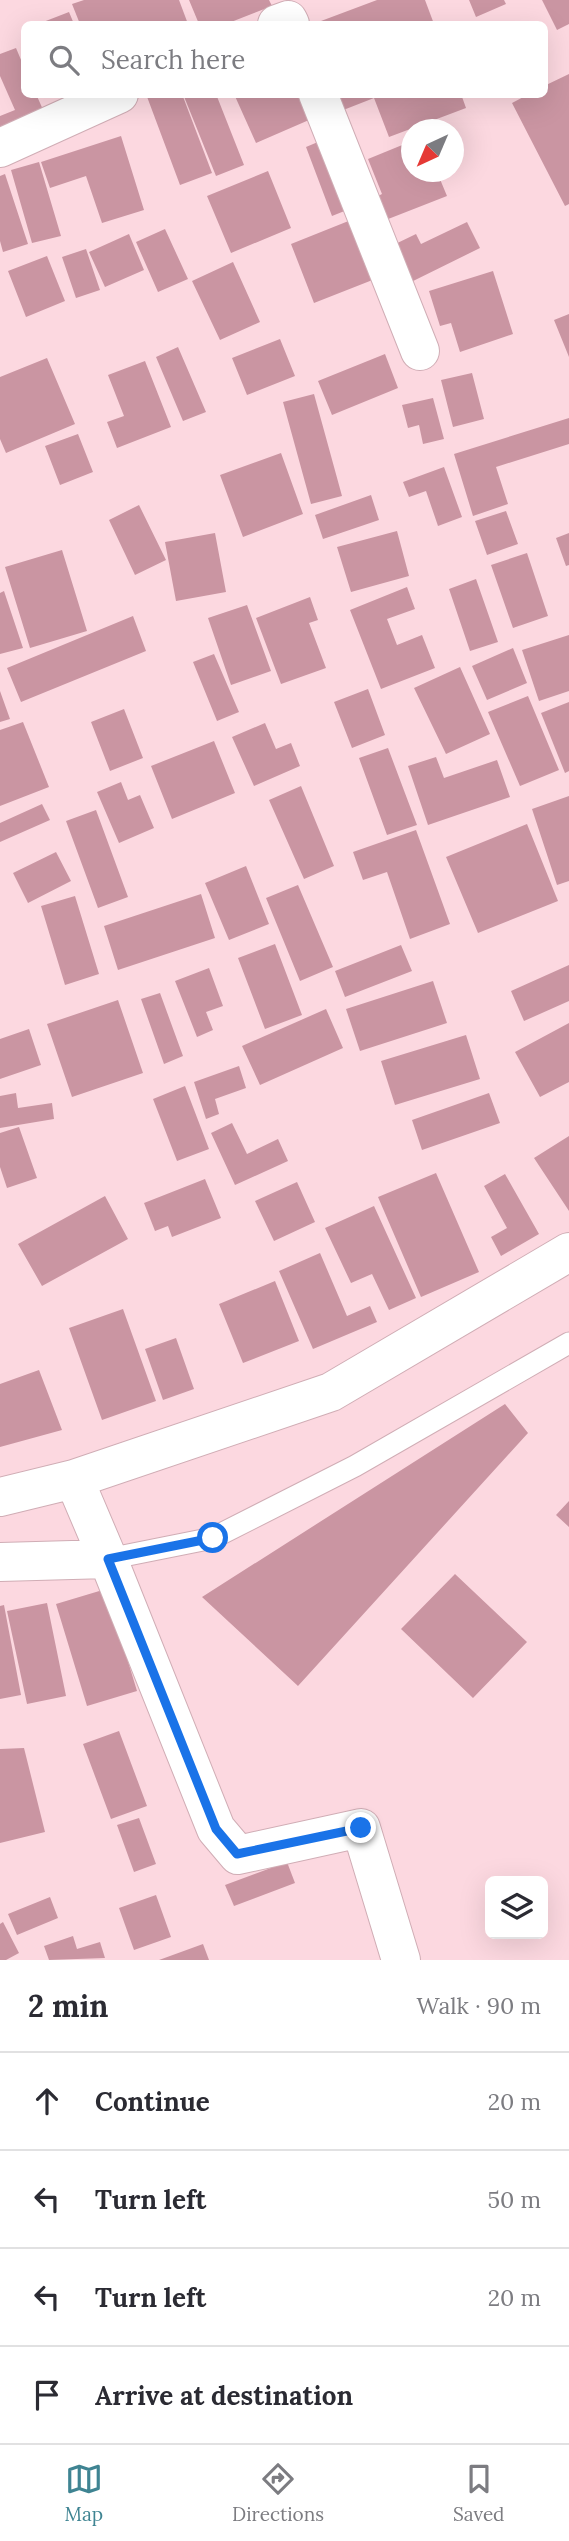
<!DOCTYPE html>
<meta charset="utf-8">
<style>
:root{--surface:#fff;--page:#f7f7f7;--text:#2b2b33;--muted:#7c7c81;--line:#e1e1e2;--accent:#3f8492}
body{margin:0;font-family:Lora,serif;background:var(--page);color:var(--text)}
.controls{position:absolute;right:21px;bottom:21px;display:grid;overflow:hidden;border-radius:10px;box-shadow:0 7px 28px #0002}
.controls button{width:63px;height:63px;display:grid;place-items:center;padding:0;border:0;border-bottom:2px solid var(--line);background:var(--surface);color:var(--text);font:35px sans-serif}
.compass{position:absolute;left:401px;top:119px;width:63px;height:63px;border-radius:50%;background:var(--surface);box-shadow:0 7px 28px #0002;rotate:224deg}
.stop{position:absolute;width:21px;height:21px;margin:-16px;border:5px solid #1a73e8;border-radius:50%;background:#fff}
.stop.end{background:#1a73e8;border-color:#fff;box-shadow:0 2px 7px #0008}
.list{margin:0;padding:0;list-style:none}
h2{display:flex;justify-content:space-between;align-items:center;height:91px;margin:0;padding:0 28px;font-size:30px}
h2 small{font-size:23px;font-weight:400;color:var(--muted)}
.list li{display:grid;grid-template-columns:46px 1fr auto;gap:21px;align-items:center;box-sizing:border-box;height:98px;padding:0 28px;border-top:2px solid var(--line)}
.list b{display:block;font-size:26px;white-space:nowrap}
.list em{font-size:23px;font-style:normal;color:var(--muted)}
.icon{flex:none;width:38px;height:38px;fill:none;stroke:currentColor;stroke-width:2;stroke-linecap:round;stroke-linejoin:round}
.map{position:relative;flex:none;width:569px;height:1960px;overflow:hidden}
.search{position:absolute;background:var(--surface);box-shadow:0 7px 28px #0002;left:21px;right:21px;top:21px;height:77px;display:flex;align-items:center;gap:18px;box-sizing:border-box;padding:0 24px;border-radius:10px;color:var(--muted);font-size:26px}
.sheet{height:483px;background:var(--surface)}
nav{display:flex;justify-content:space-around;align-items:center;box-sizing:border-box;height:98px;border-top:2px solid var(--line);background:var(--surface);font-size:19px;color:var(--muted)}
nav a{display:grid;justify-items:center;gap:4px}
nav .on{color:var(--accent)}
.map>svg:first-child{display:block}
</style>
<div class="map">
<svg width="569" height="1960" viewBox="0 0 569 1960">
<rect width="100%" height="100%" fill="#fcd8e0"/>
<!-- building -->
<path fill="#ca95a2" d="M 84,0 L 179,0 L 188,24 L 80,24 L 72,4 Z
M 189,0 L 269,0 L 272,6 L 226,24 L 199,24 Z
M 377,0 L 425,0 L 434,24 L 313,24 Z
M 469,0 L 504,0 L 506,4 L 476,17 Z
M 542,0 L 569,0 L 569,24 L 557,30 Z
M 69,12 L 74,24 L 38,24 Z
M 16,48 L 24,67 L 24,94 L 36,94 L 49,123 L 0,144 L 0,116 L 15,110 L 0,76 L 0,54 Z
M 569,74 L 569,204 L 565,206 L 512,103 L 529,94 L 544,94 L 544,86 Z
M 146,94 L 182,94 L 212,173 L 180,185 Z
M 183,94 L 216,94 L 244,165 L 216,176 Z
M 234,94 L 298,94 L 309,120 L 256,143 Z
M 320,94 L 461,94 L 466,108 L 389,137 L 374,98 L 328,116 Z
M 121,136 L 144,210 L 102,223 L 86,176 L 50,188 L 41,162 Z
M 325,139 L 352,208 L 332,216 L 306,147 Z
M 412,141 L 412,172 L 429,172 L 430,175 L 437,172 L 447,196 L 378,223 L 368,201 L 382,194 L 368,159 Z
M 39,162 L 61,236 L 32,243 L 11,170 Z
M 268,171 L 291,228 L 231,253 L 207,196 Z
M 5,174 L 28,244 L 3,252 L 0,241 L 0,176 Z
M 351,220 L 375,279 L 314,303 L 291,244 Z
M 467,222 L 480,248 L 403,286 L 385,249 L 416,234 L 421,244 Z
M 165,229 L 188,279 L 158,292 L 136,242 Z
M 129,234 L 144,270 L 105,287 L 89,252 Z
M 86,249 L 100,290 L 76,298 L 62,257 Z
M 47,256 L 65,301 L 26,317 L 8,271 Z
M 233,262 L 260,322 L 220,340 L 192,281 Z
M 493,271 L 513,334 L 460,352 L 451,323 L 440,326 L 429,291 Z
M 569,314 L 569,357 L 554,320 Z
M 280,339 L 295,376 L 247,395 L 232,358 Z
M 178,347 L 206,412 L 183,421 L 156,357 Z
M 385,354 L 398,388 L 332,415 L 318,381 Z
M 47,358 L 75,424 L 6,453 L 0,439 L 0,377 Z
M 145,361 L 171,427 L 117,448 L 107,422 L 124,416 L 108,375 Z
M 472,373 L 484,419 L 453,427 L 441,380 Z
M 314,394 L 342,496 L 311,504 L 283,402 Z
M 433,398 L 444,439 L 423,444 L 419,425 L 408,428 L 402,405 Z
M 569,418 L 569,444 L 496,467 L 508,504 L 473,516 L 454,454 Z
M 78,434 L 93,472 L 60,485 L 45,446 Z
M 281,453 L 303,514 L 243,537 L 220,475 Z
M 444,467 L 462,517 L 438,526 L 426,491 L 409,497 L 403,482 Z
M 371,495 L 379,520 L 323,539 L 315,515 Z
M 139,505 L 166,560 L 135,575 L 109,520 Z
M 506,511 L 518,544 L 487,555 L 475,521 Z
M 397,531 L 409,576 L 351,592 L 337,547 Z
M 215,533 L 226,592 L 176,601 L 165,542 Z
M 569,533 L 569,565 L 566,566 L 556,538 Z
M 62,550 L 87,631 L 30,648 L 5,567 Z
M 527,553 L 548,616 L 513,628 L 491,565 Z
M 476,579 L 498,642 L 470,651 L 449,589 Z
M 407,587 L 415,609 L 387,619 L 397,645 L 422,635 L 435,668 L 381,689 L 350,610 Z
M 4,591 L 23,648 L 0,654 L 0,593 Z
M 310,597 L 318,620 L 309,623 L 326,668 L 281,684 L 256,618 Z
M 247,605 L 271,671 L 231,685 L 208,618 Z
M 133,616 L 146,651 L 21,702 L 7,668 Z
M 569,635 L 569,691 L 539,701 L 522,650 Z
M 513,648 L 527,683 L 487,700 L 472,666 Z
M 214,654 L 239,712 L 217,721 L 193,662 Z
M 460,667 L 490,734 L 446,754 L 414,688 Z
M 368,689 L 385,735 L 352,748 L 334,702 Z
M 0,691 L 10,719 L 0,722 Z
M 528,696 L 559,770 L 520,786 L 488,712 Z
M 569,702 L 569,771 L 565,773 L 541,713 Z
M 124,709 L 143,758 L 110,771 L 91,722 Z
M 23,722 L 49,787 L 0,806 L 0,730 Z
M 265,723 L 276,749 L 291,743 L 300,766 L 254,786 L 232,737 Z
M 214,741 L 235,793 L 172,819 L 151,766 Z
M 388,748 L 417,825 L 387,835 L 359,758 Z
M 436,757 L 444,778 L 497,760 L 510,797 L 428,825 L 408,766 Z
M 121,782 L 128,800 L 140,795 L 154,828 L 119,843 L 97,792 Z
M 301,786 L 334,866 L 304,879 L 269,800 Z
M 569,796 L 569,881 L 557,885 L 532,809 Z
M 42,804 L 50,820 L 0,842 L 0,823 Z
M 96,810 L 128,897 L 98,908 L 66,821 Z
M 527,824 L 558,901 L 478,933 L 446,857 Z
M 416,830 L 450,924 L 410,939 L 387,872 L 363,880 L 353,852 Z
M 56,852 L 71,881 L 28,903 L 13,873 Z
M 246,866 L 269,924 L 229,940 L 205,883 Z
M 298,885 L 333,967 L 300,981 L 266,898 Z
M 201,894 L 215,938 L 118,970 L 104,926 Z
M 75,896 L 99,974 L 65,985 L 41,906 Z
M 275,944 L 302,1015 L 265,1029 L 238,958 Z
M 401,945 L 412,971 L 345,997 L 335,971 Z
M 569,965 L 569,1001 L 524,1021 L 511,991 Z
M 209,968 L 223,1006 L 206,1012 L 213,1030 L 197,1037 L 175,981 Z
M 433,981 L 447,1023 L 360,1051 L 346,1009 Z
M 160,993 L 183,1056 L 164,1064 L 141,999 Z
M 118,1000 L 143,1073 L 72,1097 L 47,1024 Z
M 326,1009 L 343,1048 L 260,1085 L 242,1046 Z
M 569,1023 L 569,1082 L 540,1097 L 515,1052 Z
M 29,1029 L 41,1065 L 0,1079 L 0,1039 Z
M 466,1035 L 480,1079 L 395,1105 L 381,1061 Z
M 239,1066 L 246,1088 L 215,1099 L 219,1114 L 206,1119 L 194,1082 Z
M 185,1086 L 209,1149 L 177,1161 L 153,1099 Z
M 16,1093 L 18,1108 L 52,1103 L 54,1119 L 0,1128 L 0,1096 Z
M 489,1093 L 500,1123 L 422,1150 L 412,1120 Z
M 232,1123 L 247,1154 L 278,1139 L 288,1161 L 235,1185 L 211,1133 Z
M 19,1127 L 37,1178 L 7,1188 L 0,1167 L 0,1133 Z
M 569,1136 L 569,1211 L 534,1158 Z
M 436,1173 L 479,1272 L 421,1297 L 378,1197 Z
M 505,1174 L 539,1234 L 501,1256 L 491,1237 L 507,1228 L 484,1186 Z
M 205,1179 L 221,1218 L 172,1237 L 168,1226 L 155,1231 L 144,1203 Z
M 297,1182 L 315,1222 L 274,1241 L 255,1201 Z
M 105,1196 L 128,1239 L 42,1286 L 18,1244 Z
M 374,1206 L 416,1298 L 389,1310 L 372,1274 L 351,1283 L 325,1228 Z
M 320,1253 L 347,1316 L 370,1306 L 377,1322 L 313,1349 L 279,1271 Z
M 275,1281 L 299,1341 L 243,1363 L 219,1304 Z
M 123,1309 L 156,1401 L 102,1420 L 69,1328 Z
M 176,1338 L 194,1389 L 163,1400 L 145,1349 Z
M 39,1370 L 62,1430 L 0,1447 L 0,1384 Z
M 505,1404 L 528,1433 L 298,1686 L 202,1597 Z
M 569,1501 L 569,1527 L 556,1515 Z
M 455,1574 L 527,1642 L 473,1698 L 401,1629 Z
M 106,1589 L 137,1691 L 87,1706 L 56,1604 Z
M 47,1603 L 66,1696 L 27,1704 L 7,1611 Z
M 4,1605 L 21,1695 L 0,1699 L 0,1606 Z
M 119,1731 L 147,1806 L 111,1819 L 83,1744 Z
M 24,1748 L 45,1832 L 0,1843 L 0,1749 Z
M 139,1818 L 156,1864 L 134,1872 L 117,1825 Z
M 287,1862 L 295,1883 L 234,1906 L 225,1885 Z
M 156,1895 L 171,1937 L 134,1950 L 119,1908 Z
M 50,1897 L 58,1918 L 17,1935 L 8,1914 Z
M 3,1922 L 19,1953 L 6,1960 L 0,1960 L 0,1924 Z
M 73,1936 L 77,1949 L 100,1942 L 105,1958 L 49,1960 L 44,1946 Z
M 203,1944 L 209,1960 L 159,1960 Z"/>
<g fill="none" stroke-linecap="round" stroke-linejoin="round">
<defs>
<path id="service" d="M 108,1559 L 213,1538 L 355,1466 L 569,1343"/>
<path id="minor" d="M 277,24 L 288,20 L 290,24
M 318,94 L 420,351
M 0,148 L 119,94
M 74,1479 L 108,1559
M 0,1497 L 74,1479 L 331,1392 L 569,1252
M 0,1562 L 108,1559 L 216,1829 L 238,1855 L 361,1828 L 401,1960"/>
</defs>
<!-- service casing -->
<use href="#service" stroke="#d0adb5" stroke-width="23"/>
<!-- minor casing -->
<use href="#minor" stroke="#d0adb5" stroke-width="40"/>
<!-- service -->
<use href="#service" stroke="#fff" stroke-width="21"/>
<!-- minor -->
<use href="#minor" stroke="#fff" stroke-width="38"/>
</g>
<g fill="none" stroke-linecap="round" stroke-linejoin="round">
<!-- route -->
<path stroke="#1a73e8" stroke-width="9" d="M 213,1538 L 108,1559 L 216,1829 L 237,1854 L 361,1828"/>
</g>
</svg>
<div class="controls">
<button><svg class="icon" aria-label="layers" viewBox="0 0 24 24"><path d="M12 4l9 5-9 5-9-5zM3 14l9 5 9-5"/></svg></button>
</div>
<svg class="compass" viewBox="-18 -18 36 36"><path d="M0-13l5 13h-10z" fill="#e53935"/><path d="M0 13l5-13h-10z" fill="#7c7c81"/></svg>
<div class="stop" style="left:213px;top:1538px"></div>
<div class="stop end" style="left:361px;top:1828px"></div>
<div class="search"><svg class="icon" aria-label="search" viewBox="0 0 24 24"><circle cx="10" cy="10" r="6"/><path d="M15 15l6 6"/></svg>Search here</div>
</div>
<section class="sheet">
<h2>2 min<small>Walk · 90 m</small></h2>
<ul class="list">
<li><svg class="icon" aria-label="ahead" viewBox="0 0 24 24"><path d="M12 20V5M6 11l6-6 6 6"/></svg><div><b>Continue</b></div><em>20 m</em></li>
<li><svg class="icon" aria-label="left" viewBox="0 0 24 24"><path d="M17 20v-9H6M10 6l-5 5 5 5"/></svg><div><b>Turn left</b></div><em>50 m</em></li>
<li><svg class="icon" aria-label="left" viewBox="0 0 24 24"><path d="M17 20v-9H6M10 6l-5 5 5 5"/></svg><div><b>Turn left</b></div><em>20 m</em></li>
<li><svg class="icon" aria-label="arrive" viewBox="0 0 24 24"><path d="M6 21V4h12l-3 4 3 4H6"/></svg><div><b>Arrive at destination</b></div></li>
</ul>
</section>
<nav>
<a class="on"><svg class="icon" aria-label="map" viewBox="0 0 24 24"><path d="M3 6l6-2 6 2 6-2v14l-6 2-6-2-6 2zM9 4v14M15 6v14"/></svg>Map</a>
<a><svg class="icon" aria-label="directions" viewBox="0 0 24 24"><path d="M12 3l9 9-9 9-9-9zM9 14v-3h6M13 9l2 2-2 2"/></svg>Directions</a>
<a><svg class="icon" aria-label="saved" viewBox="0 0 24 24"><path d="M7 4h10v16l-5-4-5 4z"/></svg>Saved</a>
</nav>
